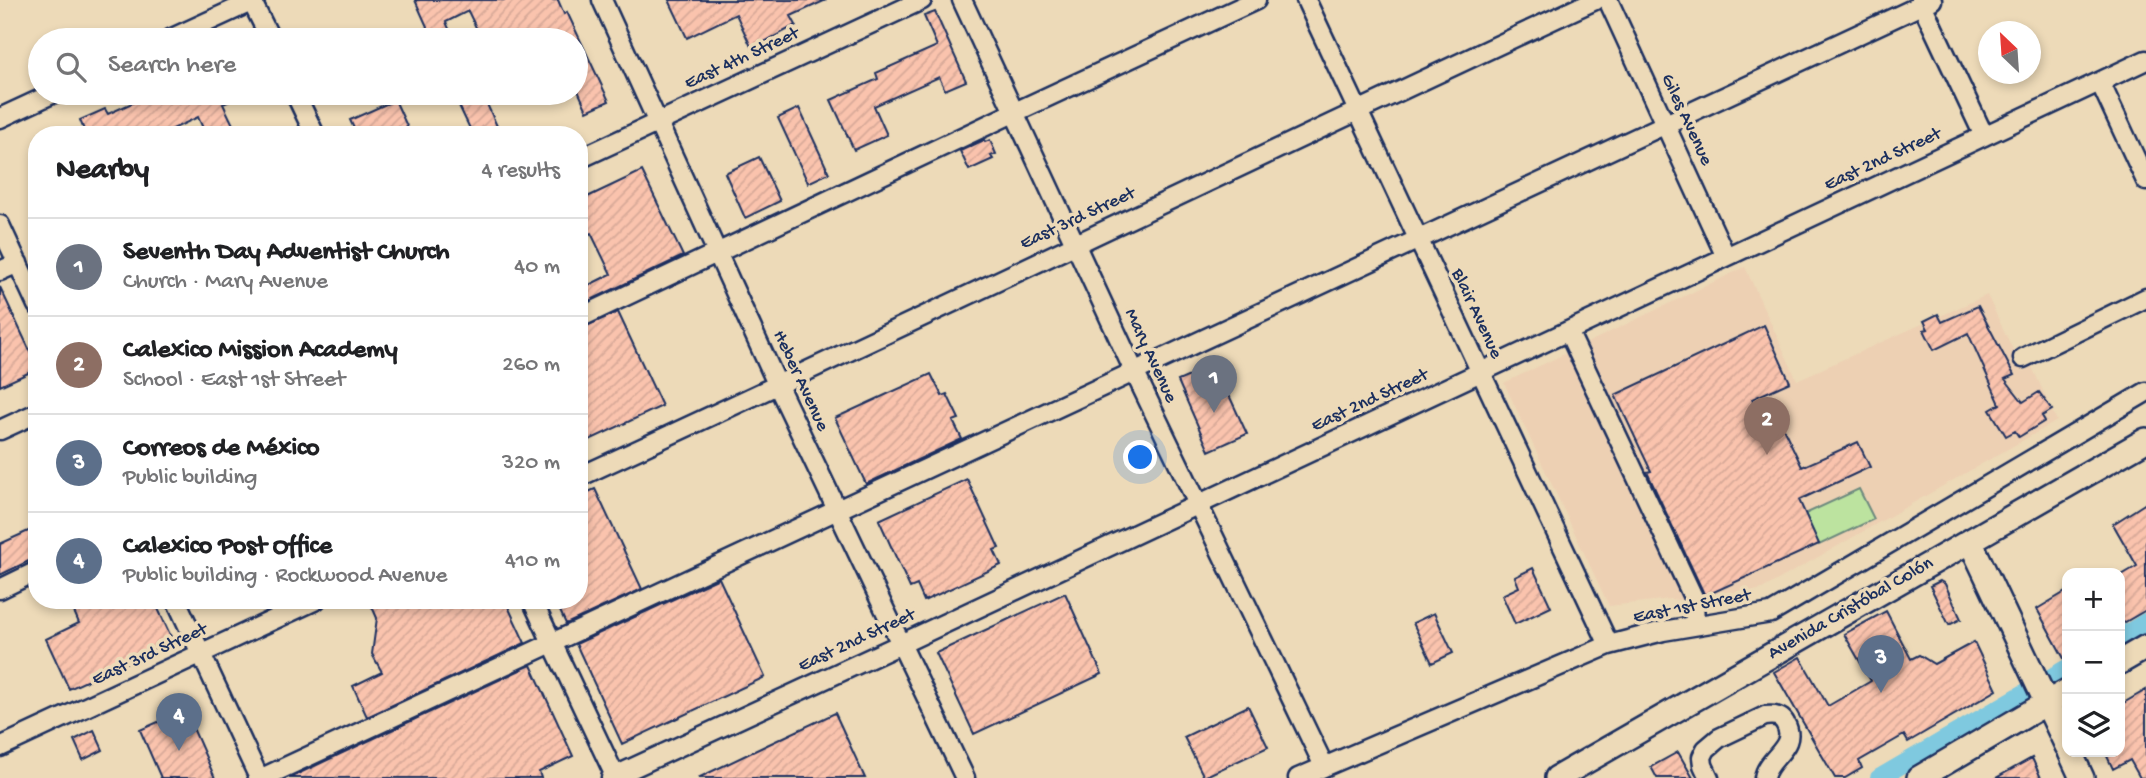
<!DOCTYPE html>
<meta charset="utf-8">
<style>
:root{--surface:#fff;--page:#f2f2f2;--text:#202124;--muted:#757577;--line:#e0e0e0;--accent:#db2777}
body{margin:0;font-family:"Gochi Hand",sans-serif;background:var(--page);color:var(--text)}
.controls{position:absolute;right:21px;bottom:21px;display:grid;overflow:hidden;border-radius:14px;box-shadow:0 4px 10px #0003}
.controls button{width:63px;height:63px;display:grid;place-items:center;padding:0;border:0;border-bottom:2px solid var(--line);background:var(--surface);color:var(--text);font:35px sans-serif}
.compass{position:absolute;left:1978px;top:21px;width:63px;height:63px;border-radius:50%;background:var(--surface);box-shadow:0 4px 10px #0003;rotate:335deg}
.you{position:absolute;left:1141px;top:458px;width:24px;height:24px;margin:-18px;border:5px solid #fff;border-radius:50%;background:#1a73e8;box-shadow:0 0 0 10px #1a73e833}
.badge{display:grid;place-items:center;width:46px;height:46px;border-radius:50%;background:var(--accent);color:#fff;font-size:23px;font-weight:700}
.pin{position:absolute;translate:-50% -58px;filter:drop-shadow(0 2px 4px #0008)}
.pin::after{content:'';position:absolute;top:37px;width:24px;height:21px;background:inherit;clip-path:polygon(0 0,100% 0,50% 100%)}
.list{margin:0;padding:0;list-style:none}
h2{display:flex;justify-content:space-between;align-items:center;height:91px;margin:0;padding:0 28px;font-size:30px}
h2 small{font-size:23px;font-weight:400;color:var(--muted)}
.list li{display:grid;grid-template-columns:46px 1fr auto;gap:21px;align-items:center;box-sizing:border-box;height:98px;padding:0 28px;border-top:2px solid var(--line)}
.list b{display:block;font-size:26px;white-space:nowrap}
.list p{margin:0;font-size:23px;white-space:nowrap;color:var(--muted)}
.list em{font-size:23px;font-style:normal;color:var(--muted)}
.icon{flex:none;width:38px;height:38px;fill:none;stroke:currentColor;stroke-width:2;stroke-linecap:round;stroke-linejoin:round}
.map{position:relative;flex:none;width:2146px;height:778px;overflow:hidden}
.search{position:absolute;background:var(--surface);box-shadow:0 4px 10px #0003;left:28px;top:28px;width:560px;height:77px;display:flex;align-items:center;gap:18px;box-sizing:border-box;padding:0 24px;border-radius:38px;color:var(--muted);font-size:26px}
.panel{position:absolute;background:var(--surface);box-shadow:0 4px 10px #0003;left:28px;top:126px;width:560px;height:483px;border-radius:28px}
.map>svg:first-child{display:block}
</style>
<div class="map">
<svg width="2146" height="778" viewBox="0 0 2146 778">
<defs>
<pattern id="building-hatch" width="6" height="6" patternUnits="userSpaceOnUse" patternTransform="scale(1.75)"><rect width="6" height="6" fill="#fac3ad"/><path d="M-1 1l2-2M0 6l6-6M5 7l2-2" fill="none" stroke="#d6a897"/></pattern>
</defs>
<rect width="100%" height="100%" fill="#eddab8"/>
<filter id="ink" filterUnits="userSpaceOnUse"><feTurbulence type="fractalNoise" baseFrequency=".0143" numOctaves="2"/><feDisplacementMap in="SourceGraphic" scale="14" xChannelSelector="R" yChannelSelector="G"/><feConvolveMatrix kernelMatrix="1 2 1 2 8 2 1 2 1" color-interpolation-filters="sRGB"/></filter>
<g filter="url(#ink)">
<!-- built -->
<path fill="#edd0b3" d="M 1745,267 L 1797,380 L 1987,295 L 2023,371 L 2032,367 L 2057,421 L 1762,589 L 1705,603 L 1670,599 L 1609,606 L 1504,383 Z"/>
<!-- grass -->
<path fill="#bce39f" stroke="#6c897e" stroke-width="2" d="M 1859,489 L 1874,519 L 1819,545 L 1805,514 Z"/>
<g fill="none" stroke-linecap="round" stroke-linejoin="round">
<!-- canal -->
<path stroke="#7fc9df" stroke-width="18" d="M 2120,638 L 2146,622
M 1879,778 L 2067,668"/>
</g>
<!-- building -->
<path fill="url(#building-hatch)" stroke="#1b2f5e" stroke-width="2" d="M 415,0 L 558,0 L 564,14 L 567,12 L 609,101 L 587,111 L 576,86 L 576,40 L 482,40 L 468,11 L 446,22 L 454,40 L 433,40 Z
M 669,0 L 826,0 L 791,16 L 796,25 L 764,42 L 766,45 L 753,51 L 736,14 L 687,38 Z
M 935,12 L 966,81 L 945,90 L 939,77 L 874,106 L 887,135 L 854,150 L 831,100 L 878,79 L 876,73 L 937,46 L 924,16 Z
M 154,93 L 248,93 L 223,104 L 238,135 L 206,135 L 198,117 L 160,135 L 86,135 L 80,120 L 105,109 L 108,114 Z
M 453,93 L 482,93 L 501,135 L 473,135 Z
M 395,100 L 411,135 L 357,135 L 350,120 Z
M 799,108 L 829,173 L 808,183 L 778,118 Z
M 984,140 L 985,142 L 990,140 L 996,154 L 991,156 L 993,159 L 969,170 L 960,151 Z
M 759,157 L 780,201 L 745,218 L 725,173 Z
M 642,171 L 683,256 L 589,301 L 583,288 L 611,274 L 591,233 L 579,239 L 579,201 Z
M 0,287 L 37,366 L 37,369 L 0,386 Z
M 1978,306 L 2014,375 L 2005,379 L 2023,402 L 2039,392 L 2052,410 L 2042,416 L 2045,421 L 2019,437 L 2015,431 L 2006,436 L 1990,410 L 2000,404 L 1968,333 L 1934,350 L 1924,330 L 1928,329 L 1924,321 L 1938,314 L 1942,322 Z
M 618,312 L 662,406 L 579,445 L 579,329 Z
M 1764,325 L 1790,382 L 1752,399 L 1763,423 L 1778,417 L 1802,467 L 1858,442 L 1870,467 L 1799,500 L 1819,544 L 1705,596 L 1647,472 L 1651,471 L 1615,395 Z
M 1215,365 L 1247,434 L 1209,451 L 1178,381 Z
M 931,374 L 942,396 L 947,394 L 959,419 L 953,421 L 962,439 L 866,484 L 835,418 Z
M 967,479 L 999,548 L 994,550 L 1001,565 L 924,601 L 917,585 L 910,588 L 879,520 Z
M 595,489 L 642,589 L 566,624 L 555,600 L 579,600 L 579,496 Z
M 2146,503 L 2146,610 L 2120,625 L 2120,576 L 2137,566 L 2113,524 Z
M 37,527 L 37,557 L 0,575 L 0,544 Z
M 1533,568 L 1551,607 L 1515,624 L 1502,595 L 1519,587 L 1515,577 Z
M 719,578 L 765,677 L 622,744 L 576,644 Z
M 1940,581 L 1945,584 L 1961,619 L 1949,625 L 1930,586 Z
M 2067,591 L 2067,664 L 2037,609 Z
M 1065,593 L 1102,674 L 974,734 L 936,653 Z
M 69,600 L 154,600 L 173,641 L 69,689 L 46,639 L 79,623 Z
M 369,600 L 505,600 L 525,643 L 367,717 L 353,686 L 382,672 L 372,654 L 377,618 Z
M 1886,611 L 1911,659 L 1919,655 L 1934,664 L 1974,642 L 1997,690 L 1908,742 L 1904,735 L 1859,761 L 1862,768 L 1845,778 L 1835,778 L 1774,672 L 1800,657 L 1828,706 L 1871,681 L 1844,634 Z
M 1434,613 L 1453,653 L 1432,663 L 1413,623 Z
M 531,665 L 573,756 L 539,772 L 541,778 L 289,778 Z
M 2146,690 L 2146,778 L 2140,778 L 2130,760 L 2113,769 L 2105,752 L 2120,752 L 2120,705 Z
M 1248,706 L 1268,747 L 1204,777 L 1184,737 Z
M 185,710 L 215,778 L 161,778 L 140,730 Z
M 835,713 L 865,778 L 698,778 L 767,745 Z
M 94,730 L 103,750 L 83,760 L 74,740 Z
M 1678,752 L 1693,778 L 1657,778 L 1651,767 Z
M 2032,758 L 2041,778 L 1996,778 Z"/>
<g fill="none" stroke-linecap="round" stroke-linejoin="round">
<defs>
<path id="minor" d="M 251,0 L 271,40
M 602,0 L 778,386 L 965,778
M 962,0 L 1134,371 L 1324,766
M 1306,0 L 1609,645
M 1608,0 L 1726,257
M 1920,0 L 1984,136
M 168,40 L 255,0
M 2100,82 L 2146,181
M 295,93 L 315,135
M 0,118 L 54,93
M 579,159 L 922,0
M 0,225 L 37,305
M 0,271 L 18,263
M 579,318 L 1013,113 L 1256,0
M 1568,331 L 1694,599 L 1695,625
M 2023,358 L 2146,298
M 0,430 L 37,413
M 579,477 C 919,321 1256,157 1595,0
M 0,589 L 37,571
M 176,600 L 259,778
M 532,600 L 616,778
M 0,747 L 316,600
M 262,778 L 1932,0
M 611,778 L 903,643 L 2146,60
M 1298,778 L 1609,645 L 1663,631 L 1771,613 L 2146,392
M 1709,778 L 1703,765 L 1702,757 L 1706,749 L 1719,738 L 1765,716 C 1773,715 1781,715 1785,723 C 1799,747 1767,757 1764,778"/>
<path id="major" d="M 1970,541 L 2067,746
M 2120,662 L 2146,647
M 2070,752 L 2082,778
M 1557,778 L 2146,440
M 1919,778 L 2067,691"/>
</defs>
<!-- minor casing -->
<use href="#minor" stroke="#1b2f5e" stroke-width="23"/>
<!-- major casing -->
<use href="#major" stroke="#1b2f5e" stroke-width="28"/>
<!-- minor -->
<use href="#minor" stroke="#eddab8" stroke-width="18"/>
<!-- major -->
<use href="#major" stroke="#eddab8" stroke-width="23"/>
</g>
</g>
<g text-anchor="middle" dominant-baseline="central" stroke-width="7" stroke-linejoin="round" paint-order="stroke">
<!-- street labels -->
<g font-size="19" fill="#1b2f5e" stroke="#eddab8">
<text transform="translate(742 59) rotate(-25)">East 4th Street</text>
<text transform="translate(1686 120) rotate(65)">Giles Avenue</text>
<text transform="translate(1883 160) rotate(-25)">East 2nd Street</text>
<text transform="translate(1078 219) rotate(-25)">East 3rd Street</text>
<text transform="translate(1476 314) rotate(65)">Blair Avenue</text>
<text transform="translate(1150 356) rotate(65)">Mary Avenue</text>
<text transform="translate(800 381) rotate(65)">Heber Avenue</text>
<text transform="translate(1370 401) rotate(-25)">East 2nd Street</text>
<text transform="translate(1692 607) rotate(-11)">East 1st Street</text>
<text transform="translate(1851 609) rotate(-30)">Avenida Cristóbal Colón</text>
<text transform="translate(857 641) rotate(-25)">East 2nd Street</text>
<text transform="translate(150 655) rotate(-25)">East 3rd Street</text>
</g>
</g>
</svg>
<div class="controls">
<button>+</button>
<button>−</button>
<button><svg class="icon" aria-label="layers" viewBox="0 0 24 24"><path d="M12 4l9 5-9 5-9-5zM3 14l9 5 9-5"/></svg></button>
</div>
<svg class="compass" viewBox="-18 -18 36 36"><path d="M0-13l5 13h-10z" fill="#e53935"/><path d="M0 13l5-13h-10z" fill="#757577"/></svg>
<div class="you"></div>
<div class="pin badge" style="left:1214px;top:413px;background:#6b7280">1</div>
<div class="pin badge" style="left:1767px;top:455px;background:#8d6e63">2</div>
<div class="pin badge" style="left:1881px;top:693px;background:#5c6f8a">3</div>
<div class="pin badge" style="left:179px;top:751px;background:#5c6f8a">4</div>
<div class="search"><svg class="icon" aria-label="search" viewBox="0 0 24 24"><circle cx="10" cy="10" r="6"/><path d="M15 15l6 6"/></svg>Search here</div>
<section class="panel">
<h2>Nearby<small>4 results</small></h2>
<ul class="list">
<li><span class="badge" style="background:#6b7280">1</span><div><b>Seventh Day Adventist Church</b><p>Church · Mary Avenue</p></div><em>40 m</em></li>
<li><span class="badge" style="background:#8d6e63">2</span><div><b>Calexico Mission Academy</b><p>School · East 1st Street</p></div><em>260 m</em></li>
<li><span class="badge" style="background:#5c6f8a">3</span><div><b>Correos de México</b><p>Public building</p></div><em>320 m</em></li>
<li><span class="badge" style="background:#5c6f8a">4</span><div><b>Calexico Post Office</b><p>Public building · Rockwood Avenue</p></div><em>410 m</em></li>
</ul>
</section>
</div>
